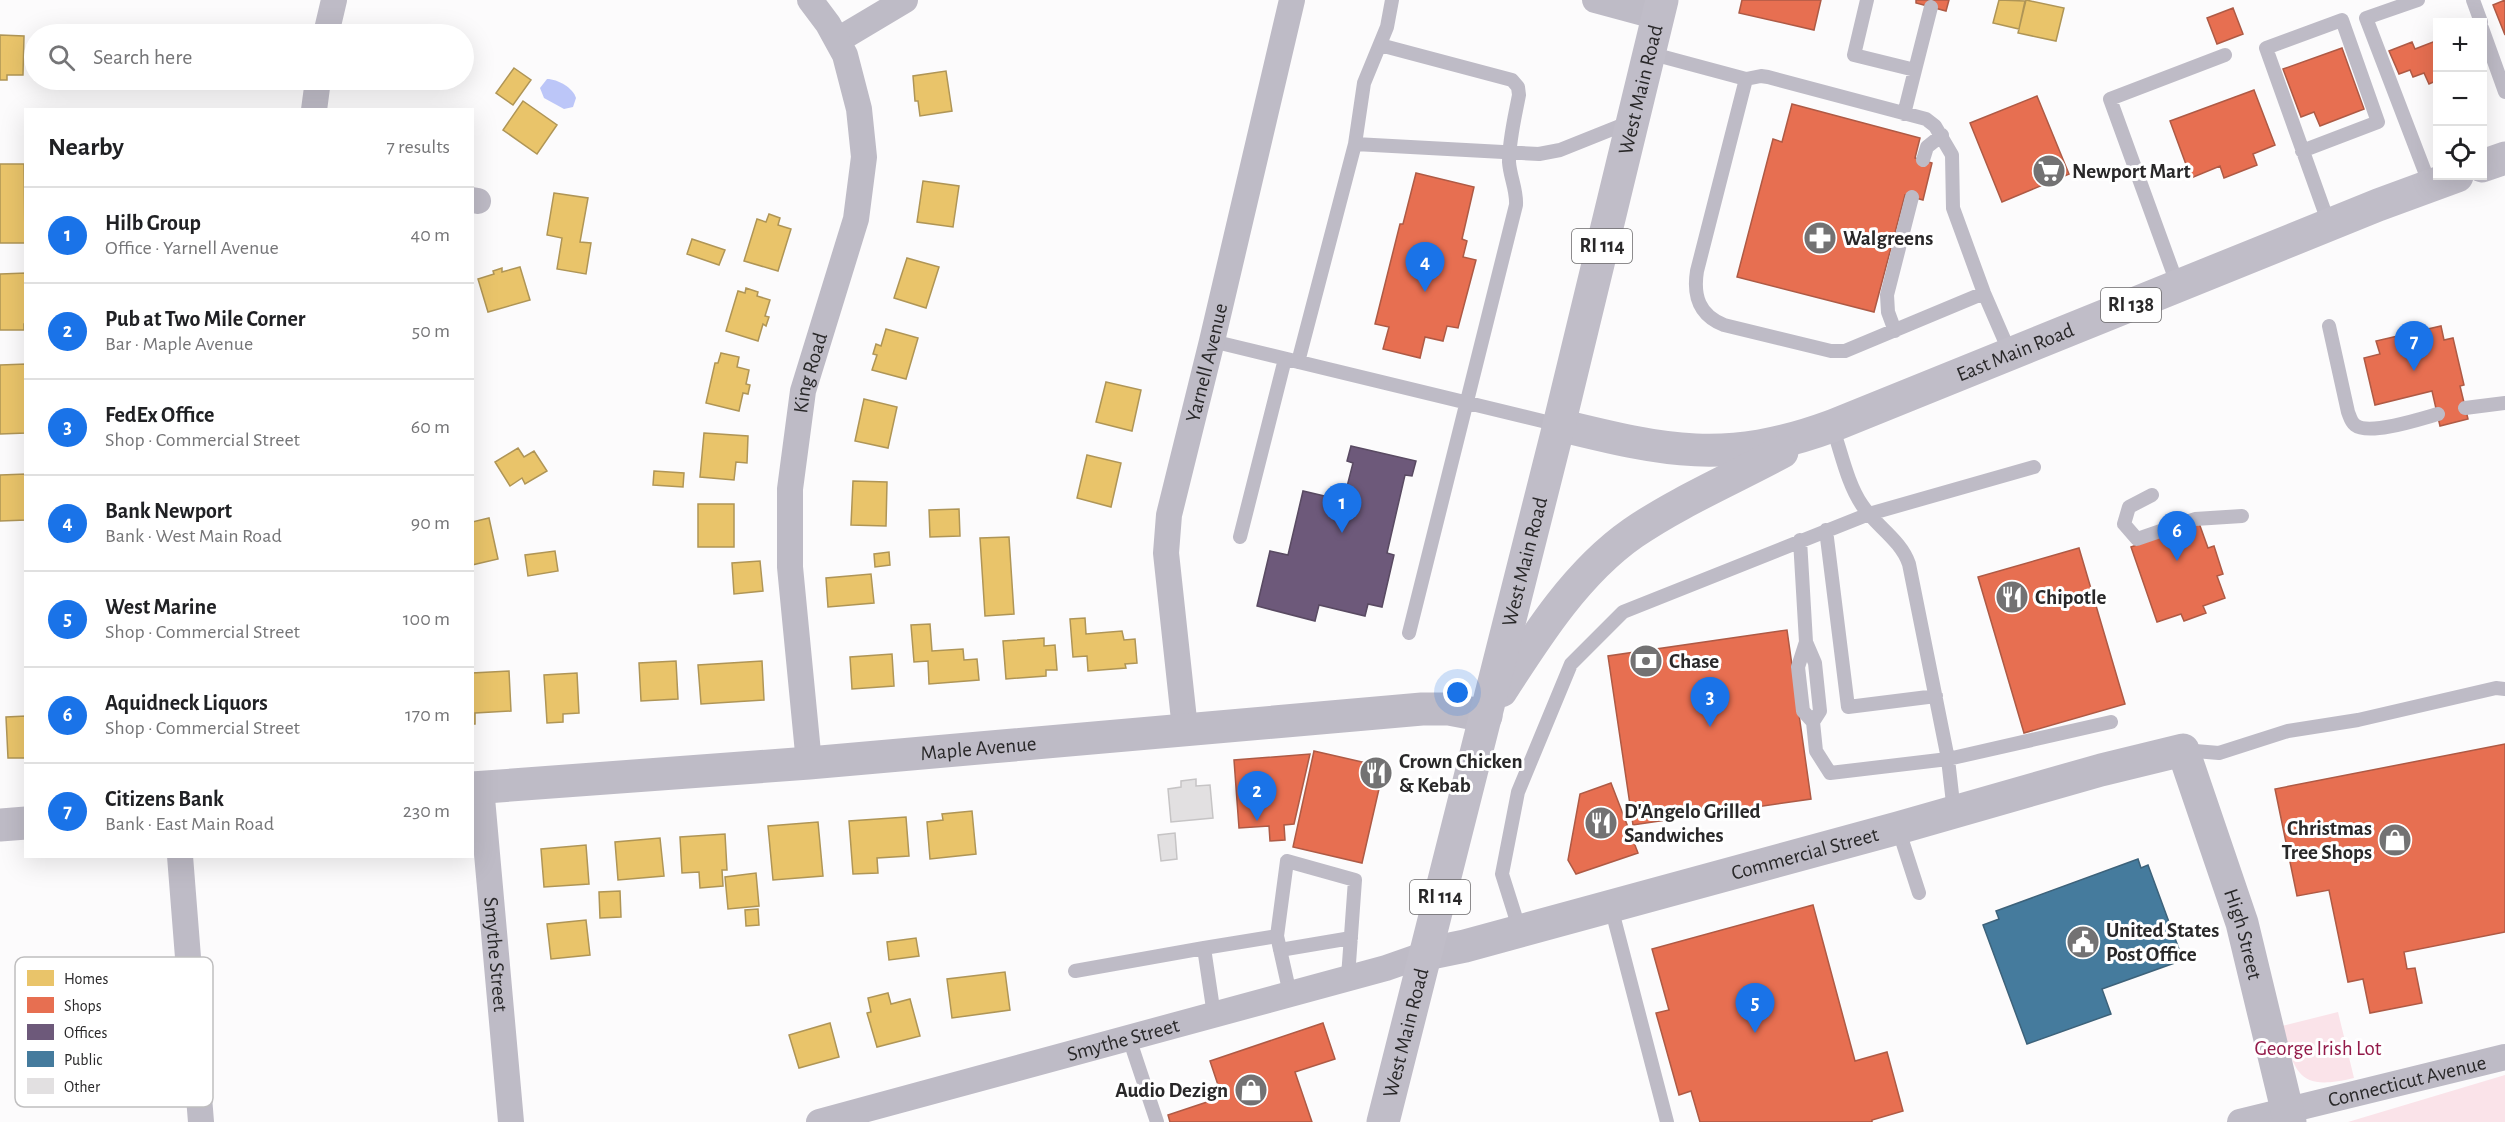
<!DOCTYPE html>
<meta charset="utf-8">
<style>
:root{--surface:#fff;--page:#f2f2f2;--text:#202124;--muted:#757577;--line:#e0e0e0;--accent:#1a73e8}
body{margin:0;font-family:"Alegreya Sans",sans-serif;background:var(--page);color:var(--text)}
.controls{position:absolute;right:18px;top:18px;display:grid;overflow:hidden;border-radius:0px;box-shadow:0 6px 24px #0002}
.controls button{width:54px;height:54px;display:grid;place-items:center;padding:0;border:0;border-bottom:2px solid var(--line);background:var(--surface);color:var(--text);font:30px sans-serif}
.you{position:absolute;left:1458px;top:693px;width:21px;height:21px;margin:-15px;border:4px solid #fff;border-radius:50%;background:#1a73e8;box-shadow:0 0 0 9px #1a73e833}
.badge{display:grid;place-items:center;width:39px;height:39px;border-radius:50%;background:var(--accent);color:#fff;font-size:20px;font-weight:700}
.pin{position:absolute;translate:-50% -50px;filter:drop-shadow(0 2px 3px #0008)}
.pin::after{content:'';position:absolute;top:32px;width:21px;height:18px;background:inherit;clip-path:polygon(0 0,100% 0,50% 100%)}
.list{margin:0;padding:0;list-style:none}
h2{display:flex;justify-content:space-between;align-items:center;height:78px;margin:0;padding:0 24px;font-size:26px}
h2 small{font-size:20px;font-weight:400;color:var(--muted)}
.list li{display:grid;grid-template-columns:39px 1fr auto;gap:18px;align-items:center;box-sizing:border-box;height:96px;padding:0 24px;border-top:2px solid var(--line)}
.list b{display:block;font-size:22px;white-space:nowrap}
.list p{margin:0;font-size:20px;white-space:nowrap;color:var(--muted)}
.list em{font-size:20px;font-style:normal;color:var(--muted)}
.icon{flex:none;width:33px;height:33px;fill:none;stroke:currentColor;stroke-width:2;stroke-linecap:round;stroke-linejoin:round}
.map{position:relative;flex:none;width:2505px;height:1122px;overflow:hidden}
.search{position:absolute;background:var(--surface);box-shadow:0 6px 24px #0002;left:24px;top:24px;width:450px;height:66px;display:flex;align-items:center;gap:15px;box-sizing:border-box;padding:0 21px;border-radius:33px;color:var(--muted);font-size:22px}
.panel{position:absolute;background:var(--surface);box-shadow:0 6px 24px #0002;left:24px;top:108px;width:450px;height:750px;border-radius:0px}
.map>svg:first-child{display:block}
</style>
<div class="map">
<svg width="2505" height="1122" viewBox="0 0 2505 1122">
<rect width="100%" height="100%" fill="#fcfbfc"/>
<!-- green -->
<path fill="#fae3e9" d="M 2338,1012 L 2354,1078 C 2300,1091 2295,1076 2282,1026 Z
M 2505,1075 L 2505,1122 L 2348,1122 Z"/>
<!-- water -->
<path fill="#bcc6f8" d="M 547,79 C 558,79 573,88 576,98 L 573,107 L 564,109 L 544,98 L 540,88 Z"/>
<!-- homes -->
<path fill="#e9c46a" stroke="#af9556" stroke-width="1.5" d="M 1999,0 L 2025,1 L 2019,29 L 1993,23 Z
M 2026,0 L 2064,8 L 2056,41 L 2018,33 Z
M 0,35 L 24,36 L 23,75 L 7,75 L 7,80 L 0,80 Z
M 514,68 L 531,80 L 513,105 L 496,93 Z
M 946,71 L 952,111 L 920,116 L 918,101 L 915,101 L 913,76 Z
M 523,101 L 557,125 L 537,154 L 503,130 Z
M 0,164 L 24,164 L 25,243 L 0,243 Z
M 923,181 L 959,186 L 953,227 L 917,222 Z
M 554,193 L 588,198 L 580,242 L 591,243 L 586,274 L 557,269 L 562,238 L 547,235 Z
M 769,214 L 780,218 L 778,225 L 791,229 L 778,271 L 744,261 L 757,219 L 766,222 Z
M 692,239 L 725,250 L 719,265 L 687,254 Z
M 907,258 L 939,267 L 926,308 L 894,298 Z
M 520,267 L 530,300 L 488,312 L 478,279 L 494,274 L 493,271 L 502,268 L 502,272 Z
M 26,273 L 26,324 L 24,324 L 24,330 L 0,330 L 0,274 Z
M 746,288 L 758,292 L 757,296 L 770,300 L 765,316 L 769,317 L 766,326 L 763,324 L 758,341 L 726,331 L 738,291 L 745,293 Z
M 886,329 L 918,338 L 906,379 L 872,370 L 877,355 L 873,354 L 876,344 L 881,346 Z
M 721,353 L 739,357 L 737,367 L 749,370 L 746,384 L 750,385 L 748,394 L 743,393 L 739,411 L 706,403 L 715,363 L 718,363 Z
M 26,364 L 26,433 L 0,434 L 0,365 Z
M 1106,382 L 1141,390 L 1132,431 L 1096,422 Z
M 864,399 L 897,407 L 888,448 L 855,441 Z
M 704,433 L 748,436 L 747,463 L 736,462 L 734,480 L 700,477 Z
M 518,448 L 524,457 L 534,451 L 547,471 L 525,484 L 522,478 L 510,486 L 495,462 Z
M 1087,455 L 1121,463 L 1111,507 L 1077,498 Z
M 654,471 L 684,473 L 683,487 L 653,485 Z
M 26,474 L 26,520 L 0,521 L 0,475 Z
M 853,481 L 887,482 L 886,526 L 851,525 Z
M 698,504 L 734,504 L 734,547 L 698,547 Z
M 959,509 L 960,536 L 930,537 L 929,510 Z
M 489,518 L 498,559 L 472,565 L 472,522 Z
M 1009,537 L 1014,614 L 985,616 L 980,538 Z
M 555,551 L 558,571 L 528,576 L 525,555 Z
M 889,552 L 890,565 L 875,567 L 874,554 Z
M 760,561 L 763,591 L 734,594 L 732,563 Z
M 871,574 L 874,603 L 828,607 L 826,578 Z
M 1085,618 L 1086,634 L 1122,631 L 1124,640 L 1135,639 L 1137,663 L 1125,664 L 1126,668 L 1088,671 L 1087,656 L 1073,657 L 1070,619 Z
M 930,624 L 932,651 L 963,649 L 964,660 L 977,659 L 979,680 L 929,684 L 928,661 L 914,662 L 911,625 Z
M 1044,638 L 1044,646 L 1055,645 L 1057,670 L 1046,670 L 1046,676 L 1006,679 L 1003,641 Z
M 892,654 L 894,686 L 852,689 L 850,657 Z
M 676,661 L 678,699 L 641,701 L 639,663 Z
M 762,661 L 764,700 L 701,704 L 698,665 Z
M 509,671 L 511,711 L 475,713 L 475,724 L 472,724 L 472,673 Z
M 577,673 L 579,713 L 563,714 L 563,722 L 547,723 L 544,675 Z
M 26,716 L 26,758 L 8,758 L 6,717 Z
M 972,811 L 976,854 L 930,859 L 927,822 L 943,820 L 942,814 Z
M 906,817 L 909,856 L 877,858 L 878,873 L 853,874 L 849,821 Z
M 818,822 L 823,876 L 773,880 L 768,826 Z
M 725,834 L 727,870 L 722,870 L 723,886 L 700,888 L 699,872 L 682,873 L 680,837 Z
M 660,838 L 664,876 L 618,880 L 615,842 Z
M 586,845 L 589,884 L 544,887 L 541,849 Z
M 756,873 L 759,906 L 728,909 L 725,877 Z
M 620,891 L 621,917 L 600,918 L 599,892 Z
M 758,909 L 759,925 L 746,926 L 745,910 Z
M 586,920 L 590,955 L 551,959 L 547,924 Z
M 916,938 L 919,956 L 889,960 L 887,942 Z
M 1005,972 L 1010,1010 L 952,1018 L 947,979 Z
M 888,993 L 891,1004 L 910,999 L 920,1036 L 877,1047 L 867,1013 L 871,1012 L 868,998 Z
M 830,1023 L 839,1057 L 799,1068 L 789,1035 Z"/>
<!-- shops -->
<path fill="#e76f51" stroke="#ae5a45" stroke-width="1.5" d="M 1742,0 L 1821,0 L 1814,30 L 1739,13 Z
M 1916,0 L 1949,0 L 1946,11 L 1916,3 Z
M 2505,0 L 2505,35 L 2493,5 Z
M 2233,8 L 2243,34 L 2217,44 L 2207,18 Z
M 2438,40 L 2438,80 L 2429,84 L 2424,73 L 2413,77 L 2410,70 L 2399,74 L 2389,51 L 2412,42 L 2415,49 Z
M 2342,48 L 2364,109 L 2320,126 L 2314,112 L 2301,117 L 2283,69 Z
M 2254,90 L 2275,145 L 2253,154 L 2257,165 L 2224,178 L 2220,166 L 2191,178 L 2170,121 Z
M 2037,96 L 2069,174 L 2002,202 L 1970,123 Z
M 1792,104 L 1920,138 L 1915,158 L 1932,163 L 1923,200 L 1905,195 L 1874,312 L 1737,277 L 1773,139 L 1782,142 Z
M 1416,173 L 1474,187 L 1462,239 L 1467,241 L 1463,257 L 1476,260 L 1458,328 L 1447,326 L 1443,341 L 1425,337 L 1420,358 L 1383,349 L 1389,327 L 1375,324 L 1400,224 L 1403,224 Z
M 2441,326 L 2444,340 L 2453,338 L 2464,385 L 2460,386 L 2468,419 L 2440,426 L 2432,391 L 2375,405 L 2364,358 L 2380,354 L 2376,341 Z
M 2199,523 L 2208,548 L 2214,546 L 2223,574 L 2217,576 L 2225,598 L 2203,606 L 2206,613 L 2184,621 L 2181,614 L 2157,622 L 2131,547 Z
M 2079,548 L 2125,704 L 2024,733 L 1978,577 Z
M 1787,630 L 1811,799 L 1633,825 L 1608,656 Z
M 2505,744 L 2505,932 L 2404,952 L 2407,969 L 2415,968 L 2422,1003 L 2370,1013 L 2363,979 L 2348,982 L 2329,890 L 2297,896 L 2275,789 Z
M 1314,751 L 1384,767 L 1362,863 L 1293,847 Z
M 1310,754 L 1294,824 L 1284,825 L 1285,840 L 1270,841 L 1269,826 L 1239,828 L 1234,760 Z
M 1611,783 L 1638,853 L 1576,874 L 1568,860 L 1580,794 Z
M 1813,905 L 1855,1061 L 1887,1052 L 1903,1111 L 1872,1120 L 1872,1122 L 1700,1122 L 1691,1091 L 1679,1095 L 1656,1013 L 1669,1010 L 1652,949 Z
M 1323,1023 L 1335,1059 L 1295,1072 L 1312,1122 L 1170,1122 L 1168,1115 L 1222,1097 L 1210,1061 Z"/>
<!-- offices -->
<path fill="#6d597a" stroke="#594a62" stroke-width="1.5" d="M 1351,446 L 1416,461 L 1412,476 L 1405,475 L 1387,553 L 1394,555 L 1382,607 L 1368,604 L 1365,616 L 1319,605 L 1315,621 L 1257,606 L 1270,551 L 1288,555 L 1303,491 L 1329,497 L 1326,511 L 1340,514 L 1353,463 L 1347,461 Z"/>
<!-- public -->
<path fill="#457b9d" stroke="#3d627a" stroke-width="1.5" d="M 2138,859 L 2141,868 L 2148,865 L 2183,960 L 2102,989 L 2111,1014 L 2027,1044 L 1983,925 L 1999,919 L 1996,911 Z"/>
<!-- building -->
<path fill="#e2e0e1" stroke="#c6c4c5" stroke-width="1.5" d="M 1196,779 L 1196,786 L 1210,785 L 1213,818 L 1171,822 L 1168,789 L 1181,787 L 1181,781 Z
M 1175,833 L 1177,859 L 1161,861 L 1158,835 Z"/>
<g fill="none" stroke-linecap="round" stroke-linejoin="round">
<!-- service -->
<path stroke="#bebbc6" stroke-width="14" d="M 1867,0 L 1854,55 L 1915,70 L 1904,114
M 2418,0 L 2366,18 L 2430,185
M 2473,0 L 2481,22
M 2482,28 L 2505,92
M 1380,45 L 1512,80 L 1518,87 L 1519,95 C 1515,116 1509,140 1509,162 C 1510,177 1517,190 1516,205 L 1409,633
M 1649,53 L 1746,79 L 1761,76 L 1768,77 L 1926,119 L 1935,126 L 1952,155 L 1953,208 L 1984,293 L 2010,353
M 1915,70 L 1931,7
M 1746,79 L 1697,271 C 1693,296 1699,315 1724,325 L 1831,351 L 1845,351 L 1984,293
M 1355,144 L 1539,154 L 1560,150 L 1630,122
M 2302,151 L 2378,122 L 2342,20 L 2266,48 L 2329,224
M 1923,160 L 1927,147 L 1942,135
M 2178,286 L 2110,99 L 2225,55
M 2329,326 L 2348,412 C 2350,417 2351,422 2355,425 C 2369,436 2420,419 2438,414
M 1895,331 L 1888,312 L 1887,295 L 1912,197
M 1212,341 L 1559,425
M 1298,362 L 1355,144 L 1364,83 L 1387,27 L 1392,0
M 2465,408 L 2505,403
M 1832,426 C 1841,451 1847,483 1862,505 C 1876,526 1901,540 1909,564 L 1948,759 L 1954,812
M 2152,495 L 2129,507 L 2124,524 L 2137,539 L 2195,519 L 2242,516
M 1826,530 L 1848,707 L 1936,696
M 1240,537 L 1285,359
M 1800,540 L 1806,642 L 1815,663 L 1820,711 L 1813,722 L 1816,751 L 1830,773 L 1948,759 L 2111,722
M 1806,642 L 1798,667 L 1803,711 L 1813,722
M 2183,750 L 2219,753 L 2288,731 L 2358,720 L 2496,688 L 2505,689
M 1898,828 L 1919,893
M 1611,907 L 1667,1122
M 1520,931 L 1502,874 L 1518,792 L 1571,664 L 1623,612 L 1869,514 L 2034,467
M 1204,948 L 1277,936
M 1280,950 L 1351,938
M 1075,971 L 1204,948 L 1214,1015
M 1290,994 L 1277,936 L 1287,861 L 1355,880 L 1348,977
M 1129,1038 L 1157,1122"/>
<!-- minor -->
<g stroke="#bebbc6" stroke-width="26">
<path d="M 1595,0 L 1658,17"/>
<path d="M 326,34 L 334,0"/>
<path d="M 838,40 L 905,0"/>
<path d="M 314,110 L 318,80"/>
<path d="M 472,200 L 478,201"/>
<path id="s1" d="M 1185,729 L 1166,553 L 1169,515 L 1212,341 L 1292,0"/>
<path id="s2" d="M 809,763 L 790,567 L 790,489 L 803,391 L 856,219 L 864,157 L 859,109 L 845,55 L 828,24 L 810,0"/>
<path id="s3" d="M 481,787 L 511,1122"/>
<path d="M 180,856 L 201,1122"/>
<path id="s4" d="M 819,1122 L 1386,968 L 1426,954"/>
<path id="s5" d="M 2240,1122 L 2505,1057"/>
</g>
<!-- tertiary -->
<g stroke="#bebbc6" stroke-width="33">
<path id="s6" d="M 472,788 L 809,763 L 1422,709 L 1449,709 L 1486,716"/>
<path d="M 0,825 L 26,823"/>
<path id="s7" d="M 1426,954 L 1465,946 L 1898,828 L 2101,770 L 2183,750 L 2242,923 L 2290,1122"/>
</g>
<!-- primary -->
<g stroke="#c0bdc8" stroke-width="33">
<path d="M 2482,166 L 2505,158"/>
<path id="s8" d="M 1559,425 C 1665,451 1726,465 1832,426 L 2378,205 L 2457,176"/>
<path d="M 1501,691 C 1537,635 1577,572 1633,533 C 1678,502 1734,478 1782,452"/>
<path id="s9" d="M 1383,1122 L 1559,425 L 1662,0"/>
</g>
</g>
<!-- icons -->
<defs>
<symbol id="supermarket-disc" viewBox="-11 -11 22 22"><circle r="9.5" fill="#737273" stroke="#fff"/><path d="M-6-5.5h2.5l.6 2H6L4.5 2H-2.5L-4.4-4H-6ZM-1.5 3.2a1.3 1.3 0 1 0 .1 0ZM3 3.2a1.3 1.3 0 1 0 .1 0Z" fill="#fff"/></symbol>
<symbol id="pharmacy-disc" viewBox="-11 -11 22 22"><circle r="9.5" fill="#737273" stroke="#fff"/><path d="M-2-6h4v4h4v4h-4v4h-4v-4h-4v-4h4Z" fill="#fff"/></symbol>
<symbol id="restaurant-disc" viewBox="-11 -11 22 22"><circle r="9.5" fill="#737273" stroke="#fff"/><path d="M-5-6h1v4h1v-4h1v4h1v-4h1v5L-1.5 .5V6h-2V.5L-5-1ZM5-6V6H3V1.5H1.5Q1.5-4 5-6Z" fill="#fff"/></symbol>
<symbol id="bank-disc" viewBox="-11 -11 22 22"><circle r="9.5" fill="#737273" stroke="#fff"/><path d="M-6-4H6V4H-6ZM0-2.3a2.3 2.3 0 1 0 0 4.6a2.3 2.3 0 1 0 0-4.6Z" fill="#fff"/></symbol>
<symbol id="shop-disc" viewBox="-11 -11 22 22"><circle r="9.5" fill="#737273" stroke="#fff"/><path d="M-5-2.5h2.3a2.7 3.5 0 0 1 5.4 0H5L5.5 6h-11ZM-1.5-2.5h3a1.5 2.3 0 0 0-3 0Z" fill="#fff"/></symbol>
<symbol id="civic-disc" viewBox="-11 -11 22 22"><circle r="9.5" fill="#737273" stroke="#fff"/><path d="M-.6-6.5H3V-4.5H.6V-3L4-1V1h2V6H-6V1h2V-1L-.6-3ZM-1.2 2.5V6h2.4V2.5Z" fill="#fff"/></symbol>
</defs>
<g fill-rule="evenodd">
<use href="#supermarket-disc" x="2030" y="152" width="38" height="38"/>
<use href="#pharmacy-disc" x="1801" y="219" width="38" height="38"/>
<use href="#restaurant-disc" x="1993" y="578" width="38" height="38"/>
<use href="#bank-disc" x="1627" y="642" width="38" height="38"/>
<use href="#restaurant-disc" x="1357" y="754" width="38" height="38"/>
<use href="#restaurant-disc" x="1582" y="804" width="38" height="38"/>
<use href="#shop-disc" x="2376" y="821" width="38" height="38"/>
<use href="#civic-disc" x="2064" y="923" width="38" height="38"/>
<use href="#shop-disc" x="1232" y="1071" width="38" height="38"/>
</g>
<g text-anchor="middle" dominant-baseline="central" stroke-width="6" stroke-linejoin="round" paint-order="stroke">
<!-- shield labels -->
<g fill="#fff" stroke="#696869" stroke-width="1.5">
<rect x="1572" y="229" width="60" height="34" rx="4.5"/>
<rect x="2101" y="288" width="60" height="34" rx="4.5"/>
<rect x="1410" y="880" width="60" height="34" rx="4.5"/>
</g>
<g font-size="20" font-weight="bold" fill="#292829">
<text x="1602" y="246">RI 114</text>
<text x="2131" y="305">RI 138</text>
<text x="1440" y="897">RI 114</text>
</g>
<!-- street labels -->
<g font-size="21" fill="#292829" stroke="#fff">
<text stroke="none"><textPath href="#s9" startOffset="1064">West Main Road</textPath></text>
<text stroke="none"><textPath href="#s8" startOffset="476">East Main Road</textPath></text>
<text stroke="none"><textPath href="#s1" startOffset="372">Yarnell Avenue</textPath></text>
<text stroke="none"><textPath href="#s2" startOffset="393">King Road</textPath></text>
<text stroke="none"><textPath href="#s9" startOffset="578">West Main Road</textPath></text>
<text stroke="none"><textPath href="#s6" startOffset="508">Maple Avenue</textPath></text>
<text stroke="none"><textPath href="#s7" startOffset="392">Commercial Street</textPath></text>
<text stroke="none"><textPath href="#s7" startOffset="978">High Street</textPath></text>
<text stroke="none"><textPath href="#s3" startOffset="168">Smythe Street</textPath></text>
<text stroke="none"><textPath href="#s9" startOffset="92">West Main Road</textPath></text>
<text stroke="none"><textPath href="#s4" startOffset="315">Smythe Street</textPath></text>
<text stroke="none"><textPath href="#s5" startOffset="172">Connecticut Avenue</textPath></text>
</g>
<!-- poi labels -->
<g font-size="21" font-weight="bold" fill="#292829" stroke="#fff" text-anchor="start">
<text x="2072" y="171">Newport Mart</text>
<text x="1843" y="238">Walgreens</text>
<text x="2035" y="597">Chipotle</text>
<text x="1669" y="661">Chase</text>
<text x="1399" y="761">Crown Chicken<tspan x="1399" dy="24">&amp; Kebab</tspan></text>
<text x="1624" y="811">D'Angelo Grilled<tspan x="1624" dy="24">Sandwiches</tspan></text>
<text x="2372" y="828" text-anchor="end">Christmas<tspan x="2372" dy="24">Tree Shops</tspan></text>
<text x="2106" y="930">United States<tspan x="2106" dy="24">Post Office</tspan></text>
<text x="1228" y="1090" text-anchor="end">Audio Dezign</text>
</g>
<!-- park labels -->
<g font-size="21" fill="#931a49" stroke="#fff">
<text x="2318" y="1048">George Irish Lot</text>
</g>
</g>
<!-- legend -->
<rect x="15" y="957" width="198" height="150" rx="9" fill="#fff" stroke="#bfbebf" stroke-width="1.5"/>
<rect x="27" y="970" width="27" height="16" fill="#e9c46a"/>
<rect x="27" y="997" width="27" height="16" fill="#e76f51"/>
<rect x="27" y="1024" width="27" height="16" fill="#6d597a"/>
<rect x="27" y="1051" width="27" height="16" fill="#457b9d"/>
<rect x="27" y="1078" width="27" height="16" fill="#e2e0e1"/>
<g font-size="16" fill="#292829">
<text x="64" y="984">Homes</text>
<text x="64" y="1011">Shops</text>
<text x="64" y="1038">Offices</text>
<text x="64" y="1065">Public</text>
<text x="64" y="1092">Other</text>
</g>
</svg>
<div class="controls">
<button>+</button>
<button>−</button>
<button><svg class="icon" aria-label="locate" viewBox="0 0 24 24"><circle cx="12" cy="12" r="6"/><path d="M12 2v4M12 18v4M2 12h4M18 12h4"/></svg></button>
</div>
<div class="you"></div>
<div class="pin badge" style="left:1342px;top:533px">1</div>
<div class="pin badge" style="left:1257px;top:821px">2</div>
<div class="pin badge" style="left:1710px;top:727px">3</div>
<div class="pin badge" style="left:1425px;top:292px">4</div>
<div class="pin badge" style="left:1755px;top:1033px">5</div>
<div class="pin badge" style="left:2177px;top:561px">6</div>
<div class="pin badge" style="left:2414px;top:371px">7</div>
<div class="search"><svg class="icon" aria-label="search" viewBox="0 0 24 24"><circle cx="10" cy="10" r="6"/><path d="M15 15l6 6"/></svg>Search here</div>
<section class="panel">
<h2>Nearby<small>7 results</small></h2>
<ul class="list">
<li><span class="badge">1</span><div><b>Hilb Group</b><p>Office · Yarnell Avenue</p></div><em>40 m</em></li>
<li><span class="badge">2</span><div><b>Pub at Two Mile Corner</b><p>Bar · Maple Avenue</p></div><em>50 m</em></li>
<li><span class="badge">3</span><div><b>FedEx Office</b><p>Shop · Commercial Street</p></div><em>60 m</em></li>
<li><span class="badge">4</span><div><b>Bank Newport</b><p>Bank · West Main Road</p></div><em>90 m</em></li>
<li><span class="badge">5</span><div><b>West Marine</b><p>Shop · Commercial Street</p></div><em>100 m</em></li>
<li><span class="badge">6</span><div><b>Aquidneck Liquors</b><p>Shop · Commercial Street</p></div><em>170 m</em></li>
<li><span class="badge">7</span><div><b>Citizens Bank</b><p>Bank · East Main Road</p></div><em>230 m</em></li>
</ul>
</section>
</div>
